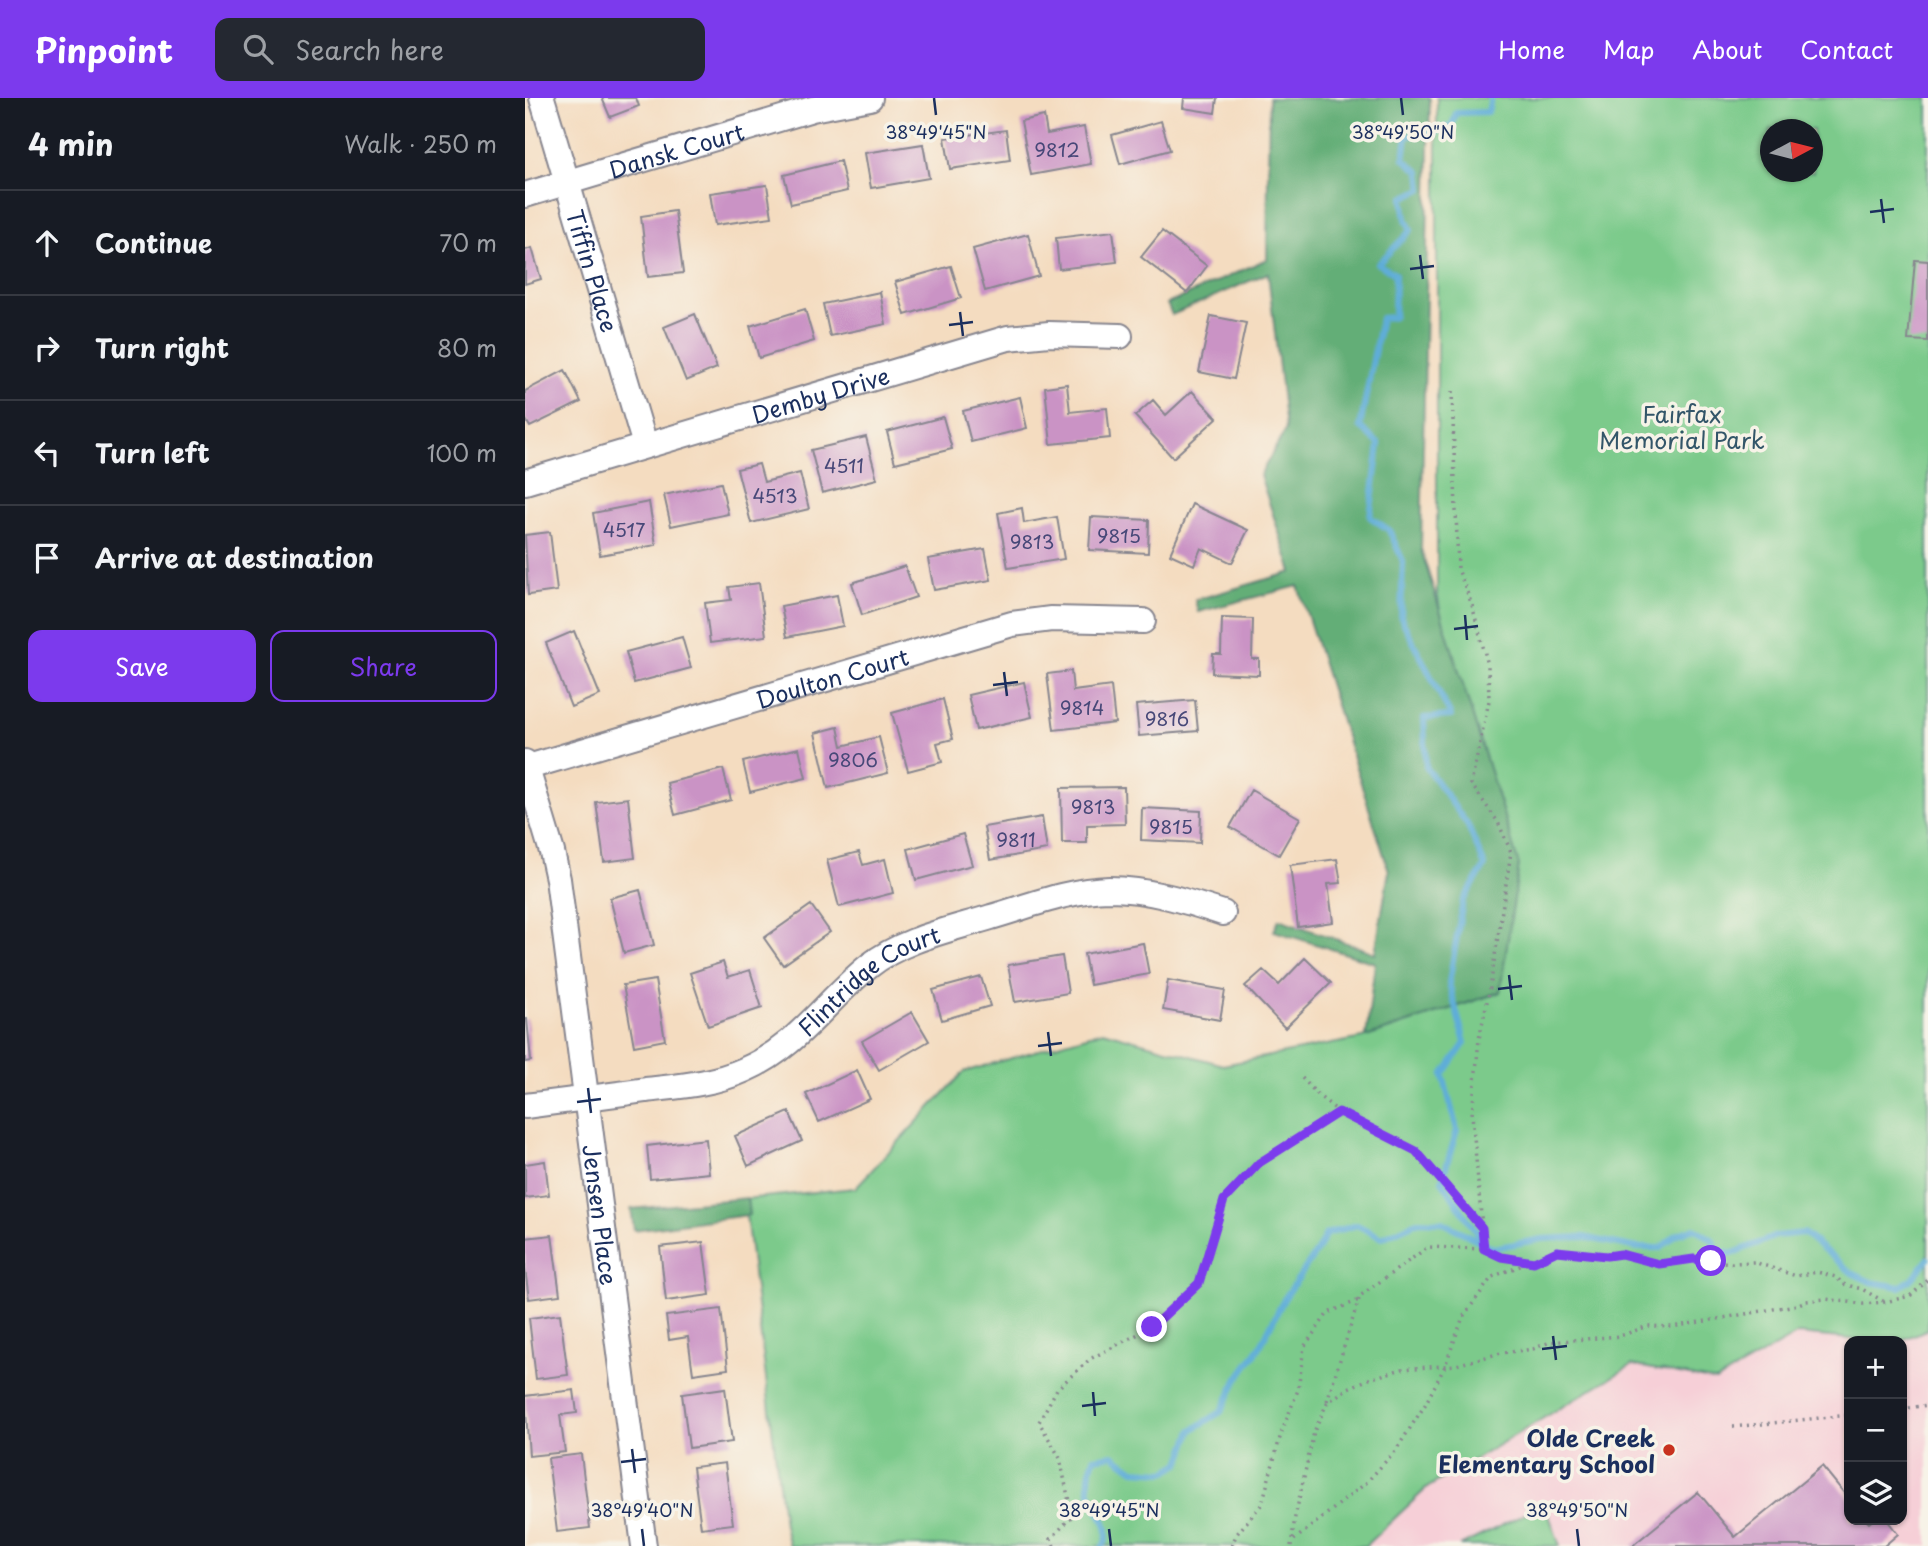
<!DOCTYPE html>
<meta charset="utf-8">
<style>
:root{--surface:#171b24;--page:#242831;--text:#f1f3f6;--muted:#9ea1a6;--line:#363941;--accent:#7c3aed}
body{margin:0;font-family:"Playpen Sans",sans-serif;background:var(--page);color:var(--text)}
.controls{position:absolute;right:21px;bottom:21px;display:grid;overflow:hidden;border-radius:14px;box-shadow:0 2px 5px #0004}
.controls button{width:63px;height:63px;display:grid;place-items:center;padding:0;border:0;border-bottom:2px solid var(--line);background:var(--surface);color:var(--text);font:35px sans-serif}
.compass{position:absolute;left:1235px;top:21px;width:63px;height:63px;border-radius:50%;background:var(--surface);box-shadow:0 2px 5px #0004;rotate:83deg}
.stop{position:absolute;width:21px;height:21px;margin:-16px;border:5px solid #7c3aed;border-radius:50%;background:#fff}
.stop.end{background:#7c3aed;border-color:#fff;box-shadow:0 2px 7px #0008}
.list{margin:0;padding:0;list-style:none}
h2{display:flex;justify-content:space-between;align-items:center;height:91px;margin:0;padding:0 28px;font-size:30px}
h2 small{font-size:23px;font-weight:400;color:var(--muted)}
.list li{display:grid;grid-template-columns:46px 1fr auto;gap:21px;align-items:center;box-sizing:border-box;height:105px;padding:0 28px;border-top:2px solid var(--line)}
.list b{display:block;font-size:26px;white-space:nowrap}
.list em{font-size:23px;font-style:normal;color:var(--muted)}
.actions{display:flex;gap:14px;padding:21px 28px}
.actions a{flex:1;padding:16px 0;border:2px solid var(--accent);border-radius:14px;text-align:center;font-size:24px;color:var(--accent)}
.actions .main{background:var(--accent);color:#fff}
.icon{flex:none;width:38px;height:38px;fill:none;stroke:currentColor;stroke-width:2;stroke-linecap:round;stroke-linejoin:round}
.map{position:relative;flex:none;width:1403px;height:1448px;overflow:hidden}
header{display:flex;align-items:center;gap:42px;box-sizing:border-box;height:98px;padding:0 35px;background:var(--accent);color:#fff}
header strong{font-size:33px}
nav{display:flex;gap:38px;margin-inline-start:auto;font-size:24px}
.search{width:490px;height:63px;background:var(--page);display:flex;align-items:center;gap:18px;box-sizing:border-box;padding:0 24px;border-radius:14px;color:var(--muted);font-size:26px}
main{display:flex}
aside{flex:1;background:var(--surface)}
.map>svg:first-child{display:block}
</style>
<header>
<strong>Pinpoint</strong>
<div class="search"><svg class="icon" aria-label="search" viewBox="0 0 24 24"><circle cx="10" cy="10" r="6"/><path d="M15 15l6 6"/></svg>Search here</div>
<nav><a>Home</a><a>Map</a><a>About</a><a>Contact</a></nav>
</header>
<main>
<aside>
<h2>4 min<small>Walk · 250 m</small></h2>
<ul class="list">
<li><svg class="icon" aria-label="ahead" viewBox="0 0 24 24"><path d="M12 20V5M6 11l6-6 6 6"/></svg><div><b>Continue</b></div><em>70 m</em></li>
<li><svg class="icon" aria-label="right" viewBox="0 0 24 24"><path d="M7 20v-9h11M14 6l5 5-5 5"/></svg><div><b>Turn right</b></div><em>80 m</em></li>
<li><svg class="icon" aria-label="left" viewBox="0 0 24 24"><path d="M17 20v-9H6M10 6l-5 5 5 5"/></svg><div><b>Turn left</b></div><em>100 m</em></li>
<li><svg class="icon" aria-label="arrive" viewBox="0 0 24 24"><path d="M6 21V4h12l-3 4 3 4H6"/></svg><div><b>Arrive at destination</b></div></li>
</ul>
<div class="actions"><a class="main">Save</a><a>Share</a></div>
</aside>
<div class="map">
<svg width="1403" height="1448" viewBox="0 0 1403 1448">
<rect width="100%" height="100%" fill="#f7f3e8"/>
<filter id="ink" filterUnits="userSpaceOnUse"><feTurbulence type="fractalNoise" baseFrequency=".0143" numOctaves="2"/><feDisplacementMap in="SourceGraphic" scale="14" xChannelSelector="R" yChannelSelector="G"/><feConvolveMatrix kernelMatrix="1 2 1 2 8 2 1 2 1" color-interpolation-filters="sRGB"/></filter>
<filter id="wash" filterUnits="userSpaceOnUse"><feTurbulence type="fractalNoise" baseFrequency=".00686" numOctaves="4" result="noise"/><feDisplacementMap in="SourceGraphic" scale="28" xChannelSelector="R" yChannelSelector="G"/><feGaussianBlur stdDeviation="1.57" result="paint"/><feColorMatrix in="noise" values="0 0 0 0 0 0 0 0 0 0 0 0 0 0 0 0 0 1.4 0 .05"/><feComposite in="paint" operator="in"/></filter>
<g filter="url(#wash)">
<rect width="100%" height="100%" fill="#f4dcc0"/>
<!-- built -->
<path fill="#f6cfd7" d="M 1403,1231 L 1403,1448 L 802,1448 L 1107,1267 L 1191,1283 L 1273,1236 L 1346,1243 L 1324,1243 L 1324,1422 L 1377,1422 L 1377,1243 L 1375,1243 Z"/>
<!-- green -->
<path fill="#7bca8b" stroke="#4b7c74" stroke-width="2" fill-rule="evenodd" d="M 912,0 L 1403,0 L 1403,1231 L 1375,1243 L 1346,1243 L 1273,1236 L 1191,1283 L 1107,1267 L 902,1390 L 840,1448 L 264,1448 L 259,1427 L 219,1101 L 330,1090 L 439,974 L 578,933 L 698,967 L 838,940 L 973,895 L 912,493 ZM 1246,32 L 1288,32 L 1288,74 L 1246,74 Z
M 1020,1406 L 1035,1448 L 935,1448 Z"/>
<!-- forest -->
<path fill="#64ae77" stroke="#406e6a" stroke-width="2" d="M 744,0 L 905,0 L 896,451 L 994,767 L 975,894 L 841,939 L 850,865 L 749,833 L 754,821 L 850,855 L 864,773 L 773,488 L 673,514 L 670,502 L 767,474 L 735,377 L 761,331 L 743,175 L 647,217 L 642,206 L 742,161 Z
M 222,1100 L 224,1117 L 109,1132 L 106,1111 Z"/>
<g fill="none" stroke-linecap="round" stroke-linejoin="round">
<!-- stream -->
<path stroke="#5eadd8" stroke-width="6" d="M 958,1144 L 917,1083 L 932,1032 L 918,977 L 940,945 L 924,885 L 938,803 L 960,768 L 942,726 L 901,669 L 899,620 L 926,618 L 876,520 L 878,463 L 864,432 L 845,419 L 854,346 L 835,329 L 856,220 L 869,219 L 870,176 L 853,166 L 886,132 L 881,121 L 878,100 L 897,91 L 895,74 L 879,61 L 882,38 L 907,35 L 927,27 L 931,15 L 963,14 L 966,0
M 578,1448 C 591,1429 569,1412 565,1394 C 562,1382 565,1372 569,1360 L 588,1357 L 609,1372 L 640,1374 L 655,1365 L 667,1332 L 696,1314 L 713,1280 L 735,1249 L 759,1201 L 792,1153 L 801,1136 L 832,1127 L 857,1140 L 894,1123 L 917,1124 L 968,1150 L 1017,1141 L 1058,1139 L 1113,1150 L 1136,1150 L 1151,1137 L 1169,1130 L 1187,1141 L 1193,1153 L 1206,1156 L 1251,1138 L 1279,1135 L 1327,1175 L 1346,1184 L 1375,1189 L 1388,1180 L 1403,1161"/>
</g>
<g id="blocks">
<!-- building -->
<path fill="#ca93c5" d="M 77,0 L 111,0 L 114,8 L 85,19 Z
M 659,0 L 692,0 L 690,15 L 658,10 Z
M 519,18 L 522,36 L 559,29 L 566,66 L 506,77 L 496,23 Z
M 636,23 L 645,52 L 595,66 L 587,37 Z
M 481,32 L 485,62 L 425,71 L 420,40 Z
M 398,46 L 404,80 L 346,90 L 340,55 Z
M 315,63 L 322,93 L 266,106 L 259,77 Z
M 242,87 L 247,119 L 190,127 L 185,95 Z
M 150,113 L 158,175 L 123,179 L 116,118 Z
M 588,133 L 592,164 L 534,171 L 531,140 Z
M 637,133 L 682,168 L 662,195 L 616,159 Z
M 503,136 L 514,178 L 460,193 L 448,151 Z
M 7,150 L 16,181 L 0,186 L 0,152 Z
M 1390,162 L 1403,163 L 1403,243 L 1383,242 Z
M 426,168 L 436,200 L 380,217 L 370,184 Z
M 355,194 L 361,226 L 305,238 L 298,206 Z
M 280,211 L 289,243 L 234,260 L 225,228 Z
M 170,216 L 192,270 L 161,283 L 139,229 Z
M 686,218 L 721,225 L 709,281 L 674,274 Z
M 40,272 L 56,304 L 5,329 L 0,320 L 0,293 Z
M 542,286 L 545,314 L 582,310 L 585,340 L 526,346 L 520,289 Z
M 667,293 L 692,320 L 648,360 L 610,318 L 628,302 L 641,317 Z
M 495,299 L 502,330 L 446,344 L 438,313 Z
M 418,319 L 427,351 L 370,365 L 362,334 Z
M 341,339 L 352,381 L 297,395 L 286,352 Z
M 234,366 L 239,384 L 275,375 L 284,411 L 226,425 L 212,371 Z
M 196,385 L 203,416 L 146,428 L 139,397 Z
M 124,404 L 131,447 L 75,457 L 68,415 Z
M 667,406 L 723,432 L 707,465 L 676,450 L 669,467 L 645,456 Z
M 497,410 L 499,425 L 532,419 L 539,461 L 483,470 L 473,415 Z
M 566,419 L 624,422 L 623,455 L 564,452 Z
M 25,434 L 32,493 L 3,497 L 0,437 Z
M 460,451 L 466,482 L 409,492 L 403,461 Z
M 380,468 L 391,499 L 337,517 L 327,485 Z
M 234,485 L 241,538 L 185,545 L 180,505 L 206,502 L 204,489 Z
M 312,497 L 318,528 L 262,539 L 256,508 Z
M 697,520 L 728,521 L 727,561 L 734,561 L 734,577 L 687,575 L 688,556 L 696,556 Z
M 49,533 L 75,597 L 46,609 L 21,545 Z
M 157,539 L 166,570 L 109,585 L 101,554 Z
M 546,573 L 548,593 L 586,588 L 590,625 L 529,632 L 522,576 Z
M 499,584 L 507,619 L 451,632 L 443,597 Z
M 418,601 L 428,641 L 412,645 L 417,664 L 383,673 L 367,615 Z
M 670,602 L 673,633 L 614,638 L 611,607 Z
M 313,629 L 317,648 L 354,639 L 363,675 L 303,690 L 290,635 Z
M 274,650 L 281,680 L 225,694 L 218,664 Z
M 198,671 L 206,702 L 150,717 L 142,685 Z
M 599,689 L 600,726 L 562,727 L 562,745 L 537,745 L 536,690 Z
M 726,692 L 775,720 L 754,757 L 705,729 Z
M 103,700 L 110,760 L 79,764 L 71,704 Z
M 617,710 L 676,713 L 675,745 L 616,742 Z
M 517,719 L 522,752 L 465,762 L 459,729 Z
M 438,736 L 447,767 L 391,782 L 383,751 Z
M 334,754 L 338,767 L 360,761 L 368,795 L 314,809 L 302,762 Z
M 812,761 L 816,785 L 803,786 L 808,824 L 773,829 L 765,767 Z
M 115,792 L 129,847 L 99,855 L 85,800 Z
M 286,807 L 305,834 L 258,867 L 239,840 Z
M 618,845 L 624,876 L 565,887 L 559,856 Z
M 537,858 L 543,895 L 490,904 L 483,867 Z
M 780,860 L 806,885 L 760,930 L 720,888 L 738,872 L 754,887 Z
M 198,864 L 203,879 L 225,872 L 237,910 L 183,928 L 165,875 Z
M 456,879 L 465,908 L 417,922 L 408,892 Z
M 130,882 L 140,942 L 109,948 L 98,887 Z
M 643,882 L 700,892 L 695,922 L 638,912 Z
M 387,914 L 404,943 L 354,972 L 337,943 Z
M 0,921 L 2,921 L 6,963 L 0,964 Z
M 332,972 L 345,1001 L 294,1024 L 281,996 Z
M 264,1014 L 277,1043 L 223,1068 L 210,1038 Z
M 181,1041 L 184,1075 L 125,1081 L 122,1048 Z
M 20,1063 L 24,1097 L 0,1100 L 0,1066 Z
M 27,1137 L 35,1197 L 4,1201 L 0,1171 L 0,1140 Z
M 178,1144 L 185,1197 L 141,1203 L 135,1149 Z
M 196,1211 L 203,1271 L 168,1276 L 163,1239 L 144,1242 L 141,1218 Z
M 35,1216 L 43,1277 L 11,1281 L 4,1220 Z
M 200,1290 L 207,1344 L 164,1350 L 157,1296 Z
M 49,1292 L 52,1315 L 35,1317 L 40,1354 L 4,1358 L 0,1298 Z
M 56,1356 L 65,1430 L 32,1434 L 23,1360 Z
M 200,1365 L 208,1426 L 176,1430 L 168,1369 Z
M 1297,1368 L 1324,1401 L 1324,1422 L 1341,1422 L 1344,1425 L 1348,1422 L 1362,1422 L 1373,1436 L 1359,1448 L 1107,1448 L 1173,1394 L 1210,1439 Z"/>
</g>
</g>
<g filter="url(#ink)">
<use href="#blocks" fill-opacity="0" stroke="#88868f" stroke-width="2"/>
<g fill="none" stroke-linecap="round" stroke-linejoin="round">
<defs>
<g id="minor">
<path id="s1" d="M 17,0 L 120,347"/>
<path id="s2" d="M 0,97 L 287,11 L 345,0"/>
<path id="s3" d="M 0,384 L 483,240 L 524,236 L 595,238"/>
<path id="s4" d="M 0,664 L 27,754 L 33,781 L 119,1448"/>
<path id="s5" d="M 0,670 L 487,526 L 526,521 L 618,523"/>
<path id="s6" d="M 0,1008 C 40,1003 80,998 121,992 C 154,988 188,986 219,972 C 273,949 300,903 344,868 C 378,841 425,832 466,819 C 504,808 543,792 584,791 C 623,791 661,803 698,815"/>
</g>
</defs>
<!-- minor casing -->
<use href="#minor" stroke="#88868f" stroke-width="28"/>
<!-- path -->
<path stroke="#88868f" stroke-width="3.5" stroke-dasharray="2 5" stroke-linecap="butt" d="M 927,293 L 933,471 L 947,507 L 963,567 L 964,603 L 946,686 L 973,724 L 986,754 L 965,890 L 954,941 L 947,1016 L 959,1151
M 777,980 L 794,998 L 814,1014
M 802,1303 L 835,1198 L 903,1149 L 959,1151 L 976,1159 L 1007,1164
M 1377,1311 L 1403,1307
M 1208,1329 L 1324,1317
M 769,1442 L 841,1385 L 871,1352 L 900,1307 L 920,1268 L 938,1219 L 967,1179 L 1033,1153 L 1082,1158 L 1096,1156 L 1134,1165 L 1169,1161 L 1207,1165 L 1229,1164 L 1271,1178 L 1292,1174 L 1311,1179 L 1318,1186 L 1337,1191 L 1358,1203
M 529,1448 L 526,1441 L 547,1418 L 535,1360 L 514,1324 L 532,1291 L 565,1261 L 627,1229 L 674,1185 L 699,1102 L 734,1065 L 814,1014 L 891,1053 L 955,1128
M 707,1448 L 711,1437 L 737,1406 L 756,1336 L 773,1292 L 779,1249 L 803,1215 L 834,1202
M 766,1448 L 770,1419 L 789,1334 L 802,1305 L 823,1290 L 844,1281 L 877,1271 L 931,1267 L 976,1255 L 1008,1251 L 1025,1244 L 1095,1238 L 1123,1228 L 1147,1229 L 1271,1207 L 1281,1203 L 1300,1201 L 1338,1206 L 1360,1204 L 1385,1198 L 1403,1182"/>
<!-- minor -->
<use href="#minor" stroke="#fff" stroke-width="24"/>
</g>
</g>
<g fill="none" stroke-linecap="round" stroke-linejoin="round" filter="url(#ink)">
<!-- route -->
<path stroke="#7c3aed" stroke-width="9" d="M 627,1229 L 674,1185 L 699,1102 L 734,1065 L 814,1014 L 891,1053 L 957,1130 L 959,1151 L 976,1159 L 1009,1164 L 1032,1153 L 1082,1158 L 1096,1156 L 1134,1166 L 1169,1161 L 1186,1163"/>
</g>
<!-- ticks -->
<path fill="none" stroke="#1b2f5e" stroke-width="2.5" d="M 409,0 L 411,17M 876,0 L 878,17M 1356,101 L 1359,125M 1345,114 L 1369,111M 895,157 L 898,181M 885,171 L 909,168M 435,214 L 438,238M 424,227 L 448,224M 940,517 L 942,542M 929,531 L 953,528M 479,574 L 482,598M 468,587 L 493,584M 984,877 L 987,902M 973,891 L 997,888M 523,934 L 526,958M 513,948 L 537,945M 63,990 L 66,1015M 52,1004 L 76,1001M 1028,1238 L 1031,1262M 1017,1251 L 1042,1248M 568,1294 L 570,1318M 557,1308 L 581,1305M 107,1351 L 110,1375M 96,1364 L 121,1361M 117,1431 L 119,1448M 584,1431 L 586,1448M 1052,1431 L 1054,1448"/>
<!-- markers -->
<circle fill="#c8321e" stroke="#f7f3e8" stroke-width="2.5" cx="1144" cy="1352" r="7"/>
<g text-anchor="middle" dominant-baseline="central" stroke-width="7" stroke-linejoin="round" paint-order="stroke">
<!-- number labels -->
<g font-size="19" fill="#474878">
<text x="532" y="51">9812</text>
<text x="319" y="367">4511</text>
<text x="250" y="397">4513</text>
<text x="99" y="431">4517</text>
<text x="594" y="437">9815</text>
<text x="507" y="443">9813</text>
<text x="557" y="609">9814</text>
<text x="642" y="620">9816</text>
<text x="328" y="661">9806</text>
<text x="568" y="708">9813</text>
<text x="646" y="728">9815</text>
<text x="491" y="741">9811</text>
</g>
<!-- street labels -->
<g font-size="23" fill="#1b2f5e" stroke="#f7f3e8">
<text stroke="none"><textPath href="#s2" startOffset="158">Dansk Court</textPath></text>
<text stroke="none"><textPath href="#s1" startOffset="180">Tiffin Place</textPath></text>
<text stroke="none"><textPath href="#s3" startOffset="308">Demby Drive</textPath></text>
<text stroke="none"><textPath href="#s5" startOffset="320">Doulton Court</textPath></text>
<text stroke="none"><textPath href="#s6" startOffset="378">Flintridge Court</textPath></text>
<text stroke="none"><textPath href="#s4" startOffset="460">Jensen Place</textPath></text>
</g>
<!-- park labels -->
<g font-size="23" fill="#335669" stroke="#f7f3e8">
<text x="1157" y="315">Fairfax<tspan x="1157" dy="26">Memorial Park</tspan></text>
</g>
<!-- poi labels -->
<g font-size="23" font-weight="bold" fill="#1b2f5e" stroke="#f7f3e8" text-anchor="end">
<text x="1130" y="1339">Olde Creek<tspan x="1130" dy="26">Elementary School</tspan></text>
</g>
</g>
<g font-size="18" text-anchor="middle" fill="#1b2f5e" stroke="#f7f3e8" stroke-width="7" stroke-linejoin="round" paint-order="stroke">
<text x="411" y="41">38°49'45"N</text>
<text x="878" y="41">38°49'50"N</text>
<text x="117" y="1419">38°49'40"N</text>
<text x="584" y="1419">38°49'45"N</text>
<text x="1052" y="1419">38°49'50"N</text>
</g>
</svg>
<div class="controls">
<button>+</button>
<button>−</button>
<button><svg class="icon" aria-label="layers" viewBox="0 0 24 24"><path d="M12 4l9 5-9 5-9-5zM3 14l9 5 9-5"/></svg></button>
</div>
<svg class="compass" viewBox="-18 -18 36 36"><path d="M0-13l5 13h-10z" fill="#e53935"/><path d="M0 13l5-13h-10z" fill="#9ea1a6"/></svg>
<div class="stop" style="left:1186px;top:1163px"></div>
<div class="stop end" style="left:627px;top:1229px"></div>
</div>
</main>
